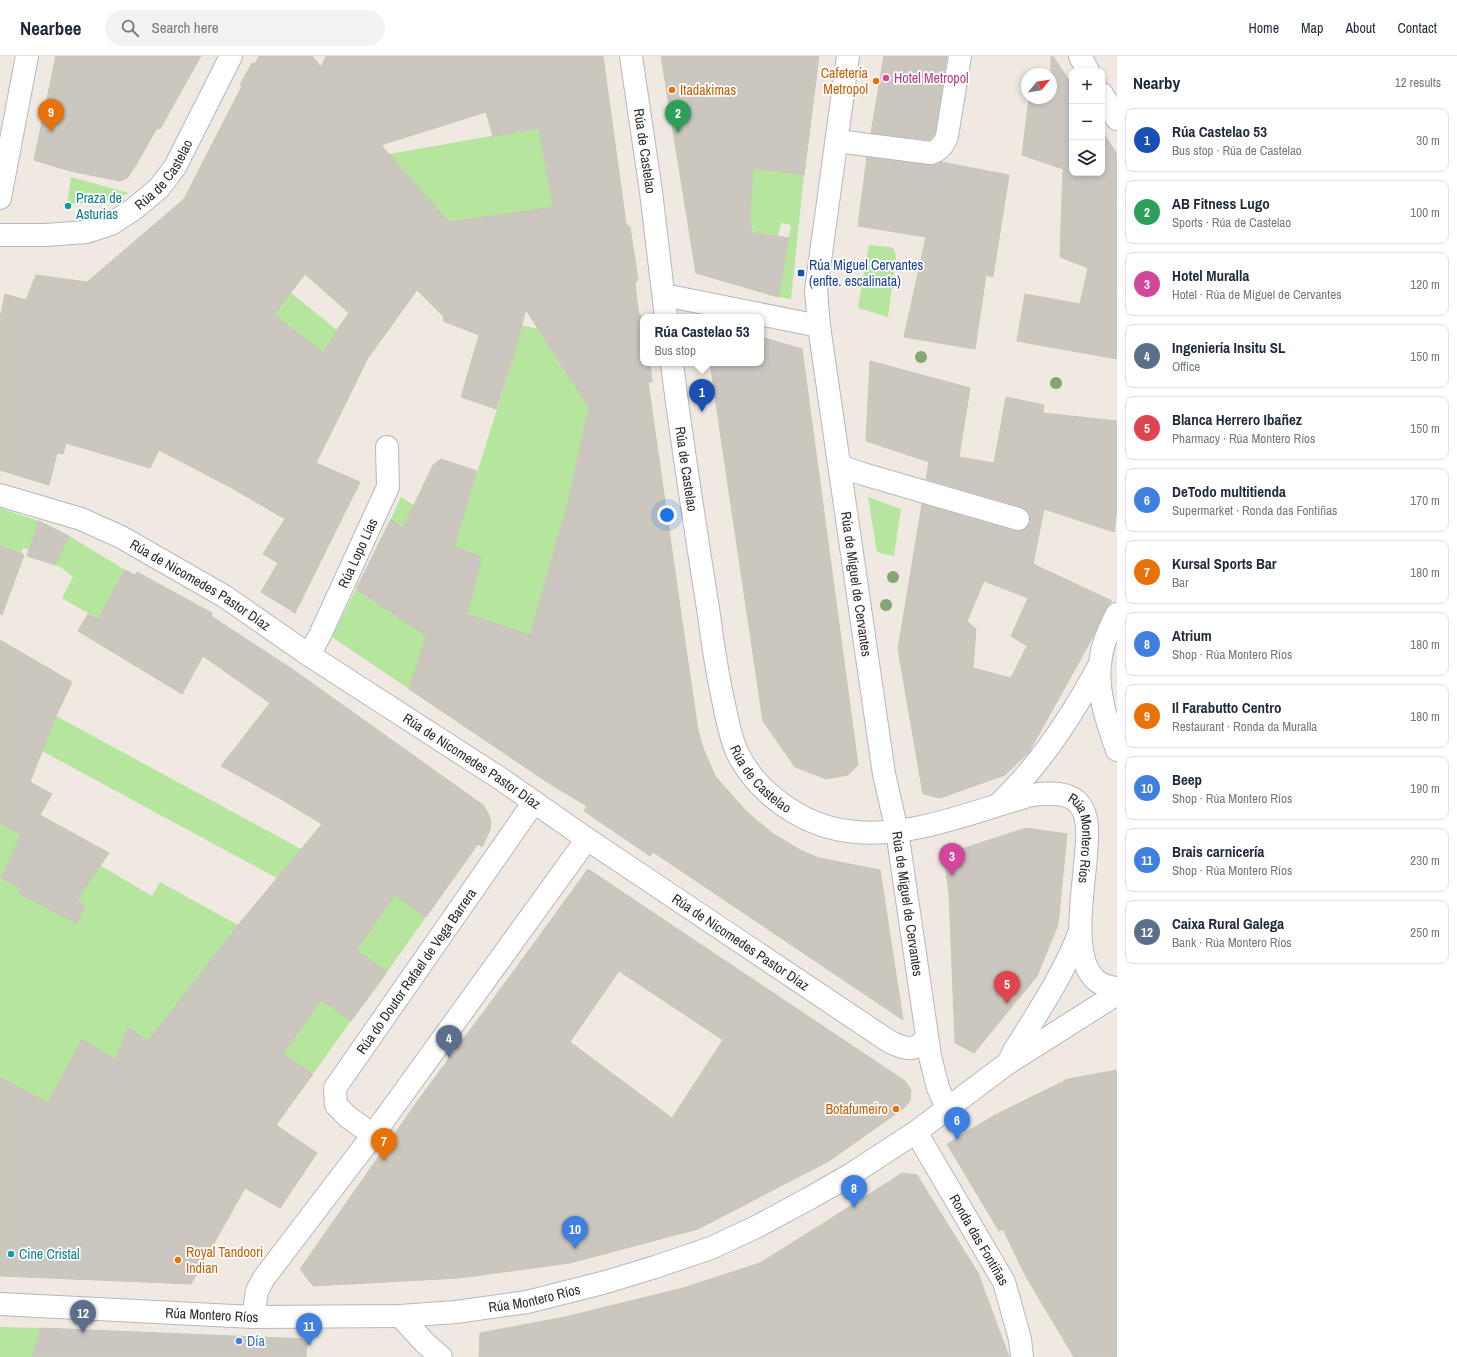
<!DOCTYPE html>
<meta charset="utf-8">
<style>
:root{--surface:#fff;--page:#f2f2f3;--text:#1f2937;--muted:#747a83;--line:#e0e1e3;--accent:#b45309}
body{margin:0;font-family:"Archivo Narrow",sans-serif;background:var(--page);color:var(--text)}
.controls{position:absolute;right:12px;top:12px;display:grid;overflow:hidden;border-radius:8px;box-shadow:0 2px 6px #0003}
.controls button{width:36px;height:36px;display:grid;place-items:center;padding:0;border:0;border-bottom:1px solid var(--line);background:var(--surface);color:var(--text);font:20px sans-serif}
.compass{position:absolute;left:1021px;top:12px;width:36px;height:36px;border-radius:50%;background:var(--surface);box-shadow:0 2px 6px #0003;rotate:60deg}
.you{position:absolute;left:667px;top:459px;width:14px;height:14px;margin:-10px;border:3px solid #fff;border-radius:50%;background:#1a73e8;box-shadow:0 0 0 6px #1a73e833}
.badge{display:grid;place-items:center;width:26px;height:26px;border-radius:50%;background:var(--accent);color:#fff;font-size:13px;font-weight:700}
.pin{position:absolute;translate:-50% -33px;filter:drop-shadow(0 1px 2px #0008)}
.pin::after{content:'';position:absolute;top:21px;width:14px;height:12px;background:inherit;clip-path:polygon(0 0,100% 0,50% 100%)}
.popup{position:absolute;left:640px;top:258px;width:124px;height:52px;box-sizing:border-box;display:grid;place-content:center;border-radius:8px;background:var(--surface);filter:drop-shadow(0 1px 3px #0005);font-size:13px;white-space:nowrap;color:var(--muted)}
.popup b{font-size:15px;color:var(--text)}
.popup::after{content:'';position:absolute;left:50%;top:100%;margin-left:-8px;border:8px solid transparent;border-top-color:var(--surface)}
.list{margin:0;padding:0;list-style:none}
h2{display:flex;justify-content:space-between;align-items:center;height:52px;margin:0;padding:0 16px;font-size:17px}
h2 small{font-size:13px;font-weight:400;color:var(--muted)}
.list li{display:grid;grid-template-columns:26px 1fr auto;gap:12px;align-items:center;box-sizing:border-box;height:64px;margin:0 8px 8px;padding:0 8px;border:1px solid var(--line);border-radius:8px}
.list b{display:block;font-size:15px;white-space:nowrap}
.list p{margin:0;font-size:13px;white-space:nowrap;color:var(--muted)}
.list em{font-size:13px;font-style:normal;color:var(--muted)}
.icon{flex:none;width:22px;height:22px;fill:none;stroke:currentColor;stroke-width:2;stroke-linecap:round;stroke-linejoin:round}
.map{position:relative;flex:none;width:1117px;height:1301px;overflow:hidden}
header{display:flex;align-items:center;gap:24px;box-sizing:border-box;height:56px;padding:0 20px;background:var(--surface);border-bottom:1px solid var(--line)}
header strong{font-size:19px}
nav{display:flex;gap:22px;margin-inline-start:auto;font-size:14px}
.search{width:280px;height:36px;background:var(--page);display:flex;align-items:center;gap:10px;box-sizing:border-box;padding:0 14px;border-radius:22px;color:var(--muted);font-size:15px}
main{display:flex}
aside{flex:1;background:var(--surface)}
.map>svg:first-child{display:block}
</style>
<header>
<strong>Nearbee</strong>
<div class="search"><svg class="icon" aria-label="search" viewBox="0 0 24 24"><circle cx="10" cy="10" r="6"/><path d="M15 15l6 6"/></svg>Search here</div>
<nav><a>Home</a><a>Map</a><a>About</a><a>Contact</a></nav>
</header>
<main>
<div class="map">
<svg width="1117" height="1301" viewBox="0 0 1117 1301">
<rect width="100%" height="100%" fill="#efe9e1"/>
<!-- green -->
<path fill="#b6e59e" fill-rule="evenodd" d="M 611,59 L 622,142 L 449,166 L 389,98 Z
M 752,112 L 804,119 L 791,243 L 778,241 L 791,169 L 781,167 L 778,180 L 751,175 L 750,150 Z
M 71,121 L 129,137 C 109,146 88,147 67,148 Z
M 869,189 L 890,191 L 894,193 L 896,200 L 888,261 L 858,252 Z
M 291,237 L 337,274 L 324,297 L 274,259 Z
M 521,269 L 539,273 L 539,275 L 589,352 L 568,446 L 530,579 L 467,558 L 482,501 L 454,491 L 409,633 L 332,581 L 356,533 L 406,566 L 444,499 L 391,463 L 401,441 L 458,478 L 507,321 Z
M 868,441 L 901,453 L 894,500 L 877,496 Z
M 0,452 L 39,465 L 29,494 L 23,492 L 21,498 L 0,491 Z
M 69,480 L 125,514 L 98,563 L 62,542 L 73,521 L 62,512 L 55,509 Z
M 56,660 L 301,793 L 277,822 L 42,695 Z
M 0,767 L 78,813 L 91,804 L 152,840 L 160,826 L 238,869 L 148,985 L 128,971 L 116,1004 L 82,983 L 48,1047 L 0,1021 ZM 9,807 L 85,849 L 77,868 L 18,837 L 21,832 L 1,822 Z
M 395,839 L 426,861 L 387,916 L 356,894 Z
M 321,944 L 351,965 L 313,1018 L 283,998 Z
M 0,1271 L 41,1272 L 32,1301 L 0,1301 Z"/>
<!-- building -->
<path fill="#cbc7bf" stroke="#cbc5ba" fill-rule="evenodd" d="M 56,0 L 201,0 L 160,73 L 157,72 L 136,109 L 127,122 L 120,125 L 70,115 L 34,104 Z
M 259,0 L 312,0 L 321,11 L 326,0 L 603,0 L 626,168 L 630,171 L 638,223 L 635,228 L 639,260 L 643,260 L 643,307 L 650,307 L 652,326 L 648,326 L 685,586 L 698,674 L 703,692 L 715,720 L 747,756 L 772,777 L 802,795 L 819,802 L 880,814 L 903,964 L 653,796 L 650,800 L 584,755 L 587,750 L 550,728 L 409,633 L 426,580 L 356,533 L 391,463 L 403,472 L 433,409 L 441,403 L 477,415 L 454,491 L 482,501 L 467,558 L 530,579 L 568,446 L 589,352 L 526,254 L 510,310 L 496,353 L 461,341 L 479,279 L 443,265 L 444,261 L 417,234 L 368,302 L 316,407 L 360,426 L 295,557 L 261,536 L 278,507 L 263,498 L 285,463 L 230,431 L 159,394 L 150,412 L 66,387 L 63,398 L 57,397 L 49,429 L 0,414 L 0,262 L 5,238 L 26,244 L 36,219 L 87,226 L 184,143 L 242,30 L 240,29 L 252,7 L 255,8 ZM 486,56 L 493,80 L 539,72 L 553,151 L 449,166 L 381,89 ZM 305,218 L 349,257 L 337,274 L 324,297 L 274,259 Z
M 661,0 L 819,0 L 804,119 L 753,112 L 750,155 L 751,176 L 789,182 L 778,241 L 696,217 Z
M 884,0 L 947,0 L 935,77 L 930,84 L 871,77 Z
M 1051,0 L 1053,0 L 1072,29 L 1072,117 L 1102,117 L 1102,75 L 1117,98 L 1117,303 L 1017,285 L 1025,238 L 1080,248 L 1088,212 L 1060,201 L 1063,113 L 1022,99 L 1029,42 L 1051,42 Z
M 867,101 L 929,109 L 941,106 L 1009,119 L 993,221 L 986,219 L 975,293 L 904,281 L 926,181 L 858,170 Z
M 761,281 L 802,293 L 858,709 L 848,719 L 826,723 L 795,711 L 763,665 L 710,307 L 761,307 Z
M 870,305 L 970,332 L 959,401 L 994,407 L 1006,341 L 1044,349 L 1043,357 L 1117,365 L 1117,454 L 1114,476 L 1044,453 L 1033,508 L 1112,545 L 1106,552 L 1094,579 L 1029,696 L 1005,719 L 940,742 L 923,738 L 898,593 L 922,448 L 1015,475 L 1021,475 L 1026,472 L 1030,467 L 1030,460 L 1027,455 L 1021,451 L 926,423 L 929,406 L 866,385 ZM 984,525 L 1028,542 L 1011,580 L 1027,590 L 1011,622 L 973,612 L 976,573 L 967,565 Z
M 39,465 L 69,480 L 55,509 L 27,500 Z
M 0,490 L 24,499 L 2,559 L 0,558 Z
M 125,514 L 135,519 L 137,516 L 212,557 L 211,560 L 295,615 L 483,749 L 489,759 L 491,766 L 490,774 L 482,791 L 478,788 L 426,861 L 395,839 L 356,894 L 387,916 L 351,965 L 321,944 L 283,998 L 313,1018 L 276,1069 L 317,1097 L 280,1152 L 245,1132 L 191,1228 L 0,1220 L 0,1021 L 48,1047 L 82,983 L 116,1004 L 128,971 L 148,985 L 238,869 L 322,768 L 279,742 L 221,710 L 270,647 L 203,600 L 182,638 L 78,575 L 88,558 L 98,563 Z
M 0,584 L 72,626 L 56,660 L 30,726 L 52,738 L 40,759 L 109,797 L 77,844 L 85,849 L 77,868 L 18,837 L 21,832 L 1,822 L 21,779 L 0,767 Z
M 1026,772 L 1067,778 L 1058,869 L 1037,920 L 974,997 L 955,987 L 949,836 L 943,799 Z
M 588,813 L 905,1025 L 911,1034 L 910,1045 L 904,1052 L 829,1105 L 698,1173 L 570,1207 L 459,1222 L 313,1230 L 300,1213 L 419,1043 L 516,912 ZM 619,915 L 723,984 L 672,1062 L 570,986 Z
M 1117,1014 L 1117,1301 L 1074,1301 L 1025,1219 L 1003,1173 L 999,1175 L 947,1088 L 993,1060 L 1068,1023 Z
M 902,1117 L 917,1119 L 978,1217 L 1009,1301 L 479,1301 L 480,1277 L 565,1261 L 683,1232 L 760,1207 L 865,1141 Z
M 41,1272 L 307,1283 L 306,1301 L 32,1301 Z"/>
<g fill="none" stroke-linecap="round" stroke-linejoin="round">
<defs>
<path id="pedestrian" d="M 373,1079 L 587,783"/>
<g id="minor">
<path id="s1" d="M 848,0 L 816,234 L 819,270 L 884,718 L 897,775 L 930,1000 L 938,1032 L 947,1052"/>
<path d="M 837,85 L 931,97 C 940,94 944,89 947,80 L 960,0"/>
<path d="M 664,239 L 819,270"/>
<path d="M 840,410 L 863,418 L 1018,463"/>
<path id="s2" d="M 0,439 L 81,463 L 121,481 L 224,540 L 309,599 L 501,723 L 587,783 L 890,986 C 907,993 913,997 927,982"/>
<path id="s3" d="M 309,599 L 320,579 L 388,431 L 387,391"/>
<path d="M 1000,747 C 1013,734 1026,720 1037,706 C 1061,676 1081,643 1099,610"/>
<path d="M 1008,1007 L 1014,995 C 1038,956 1064,918 1080,875"/>
<path id="s4" d="M 916,1076 L 1004,1226 L 1020,1283 L 1022,1301"/>
<path d="M 400,1260 L 425,1287 L 441,1301"/>
<path id="s5" d="M 253,1261 L 257,1235 L 264,1222 L 373,1079 L 348,1061 L 336,1049 L 335,1032 L 534,746"/>
</g>
<g id="tertiary">
<path id="s6" d="M 631,0 L 651,136 L 666,261"/>
<path d="M 1080,0 L 1088,15"/>
<path d="M 1102,38 L 1117,63"/>
<path d="M 0,142 L 27,0"/>
<path id="s7" d="M 0,179 L 46,179 L 86,176 L 111,168 L 134,153 L 159,132 L 175,111 L 231,0"/>
<path id="s8" d="M 672,307 C 682,391 696,475 709,559 C 713,591 718,622 725,653 C 728,668 731,684 738,698 C 758,738 803,769 847,775 C 908,784 974,755 1032,739 C 1047,737 1070,735 1080,749 C 1090,762 1087,784 1086,799 C 1084,831 1071,897 1093,921 C 1099,929 1108,931 1117,932"/>
<path d="M 1117,558 C 1110,572 1103,586 1101,601 C 1095,632 1107,666 1117,694"/>
<path id="s9" d="M 0,1248 L 253,1261 L 400,1260 L 456,1256 L 527,1246 L 606,1226 L 655,1211 L 711,1192 L 756,1171 L 810,1142 L 850,1119 L 916,1076 L 1008,1007 L 1117,938"/>
</g>
</defs>
<!-- pedestrian casing -->
<use href="#pedestrian" stroke="#b4b7c1" stroke-width="24"/>
<!-- minor casing -->
<use href="#minor" stroke="#b4b7c1" stroke-width="24"/>
<!-- tertiary casing -->
<use href="#tertiary" stroke="#b4b7c1" stroke-width="24"/>
<!-- pedestrian -->
<use href="#pedestrian" stroke="#fff" stroke-width="22"/>
<!-- minor -->
<use href="#minor" stroke="#fff" stroke-width="22"/>
<!-- tertiary -->
<use href="#tertiary" stroke="#fff" stroke-width="22"/>
</g>
<!-- trees -->
<g fill="#84a574">
<circle cx="921" cy="301" r="6"/>
<circle cx="1056" cy="327" r="6"/>
<circle cx="893" cy="521" r="6"/>
<circle cx="886" cy="549" r="6"/>
</g>
<!-- markers -->
<circle fill="#d1479c" stroke="#fff" stroke-width="1.5" cx="886" cy="22" r="4"/>
<g fill="#e8710a" stroke="#fff" stroke-width="1.5">
<circle cx="876" cy="25" r="4"/>
<circle cx="672" cy="34" r="4"/>
<circle cx="896" cy="1053" r="4"/>
<circle cx="178" cy="1204" r="4"/>
</g>
<g fill="#0f9aa8" stroke="#fff" stroke-width="1.5">
<circle cx="68" cy="150" r="4"/>
<circle cx="11" cy="1198" r="4"/>
</g>
<rect fill="#1a4fb4" stroke="#fff" stroke-width="1.5" x="797" y="213" width="8" height="8" rx="2"/>
<circle fill="#3f7fe0" stroke="#fff" stroke-width="1.5" cx="239" cy="1285" r="4"/>
<g text-anchor="middle" dominant-baseline="central" stroke-width="3.5" stroke-linejoin="round" paint-order="stroke">
<!-- food labels -->
<g font-size="14" fill="#c56008" stroke="#fff" text-anchor="end">
<text x="868" y="17">Cafetería<tspan x="868" dy="16">Metropol</tspan></text>
<text x="680" y="34" text-anchor="start">Itadakimas</text>
<text x="888" y="1053">Botafumeiro</text>
<text x="186" y="1196" text-anchor="start">Royal Tandoori<tspan x="186" dy="16">Indian</tspan></text>
</g>
<!-- hotel labels -->
<g font-size="14" fill="#b23c85" stroke="#fff" text-anchor="start">
<text x="894" y="22">Hotel Metropol</text>
</g>
<!-- street labels -->
<g font-size="14" fill="#2e2e2e" stroke="#fff">
<text stroke="none"><textPath href="#s6" startOffset="96">Rúa de Castelao</textPath></text>
<text stroke="none"><textPath href="#s7" startOffset="186">Rúa de Castelao</textPath></text>
<text stroke="none"><textPath href="#s8" startOffset="107">Rúa de Castelao</textPath></text>
<text stroke="none"><textPath href="#s3" startOffset="113">Rúa Lopo Lías</textPath></text>
<text stroke="none"><textPath href="#s1" startOffset="533">Rúa de Miguel de Cervantes</textPath></text>
<text stroke="none"><textPath href="#s2" startOffset="221">Rúa de Nicomedes Pastor Díaz</textPath></text>
<text stroke="none"><textPath href="#s2" startOffset="545">Rúa de Nicomedes Pastor Díaz</textPath></text>
<text stroke="none"><textPath href="#s8" startOffset="431">Rúa de Castelao</textPath></text>
<text stroke="none"><textPath href="#s8" startOffset="810">Rúa Montero Ríos</textPath></text>
<text stroke="none"><textPath href="#s1" startOffset="857">Rúa de Miguel de Cervantes</textPath></text>
<text stroke="none"><textPath href="#s2" startOffset="869">Rúa de Nicomedes Pastor Díaz</textPath></text>
<text stroke="none"><textPath href="#s5" startOffset="428">Rúa do Doutor Rafael de Vega Barrera</textPath></text>
<text stroke="none"><textPath href="#s4" startOffset="125">Ronda das Fontiñas</textPath></text>
<text stroke="none"><textPath href="#s9" startOffset="536">Rúa Montero Ríos</textPath></text>
<text stroke="none"><textPath href="#s9" startOffset="212">Rúa Montero Ríos</textPath></text>
</g>
<!-- culture labels -->
<g font-size="14" fill="#0d838f" stroke="#fff" text-anchor="start">
<text x="76" y="142">Praza de<tspan x="76" dy="16">Asturias</tspan></text>
<text x="19" y="1198">Cine Cristal</text>
</g>
<!-- transit labels -->
<g font-size="14" fill="#164399" stroke="#fff" text-anchor="start">
<text x="809" y="209">Rúa Miguel Cervantes<tspan x="809" dy="16">(enfte. escalinata)</tspan></text>
</g>
<!-- shop labels -->
<g font-size="14" fill="#366cbe" stroke="#fff" text-anchor="start">
<text x="247" y="1285">Día</text>
</g>
</g>
</svg>
<div class="controls">
<button>+</button>
<button>−</button>
<button><svg class="icon" aria-label="layers" viewBox="0 0 24 24"><path d="M12 4l9 5-9 5-9-5zM3 14l9 5 9-5"/></svg></button>
</div>
<svg class="compass" viewBox="-18 -18 36 36"><path d="M0-13l5 13h-10z" fill="#e53935"/><path d="M0 13l5-13h-10z" fill="#747a83"/></svg>
<div class="you"></div>
<div class="pin badge" style="left:702px;top:356px;background:#1a4fb4">1</div>
<div class="popup"><b>Rúa Castelao 53</b>Bus stop</div>
<div class="pin badge" style="left:678px;top:77px;background:#2e9e5b">2</div>
<div class="pin badge" style="left:952px;top:820px;background:#d1479c">3</div>
<div class="pin badge" style="left:449px;top:1002px;background:#5c6f8a">4</div>
<div class="pin badge" style="left:1007px;top:948px;background:#e0444e">5</div>
<div class="pin badge" style="left:957px;top:1084px;background:#3f7fe0">6</div>
<div class="pin badge" style="left:384px;top:1105px;background:#e8710a">7</div>
<div class="pin badge" style="left:854px;top:1152px;background:#3f7fe0">8</div>
<div class="pin badge" style="left:51px;top:76px;background:#e8710a">9</div>
<div class="pin badge" style="left:575px;top:1193px;background:#3f7fe0">10</div>
<div class="pin badge" style="left:309px;top:1290px;background:#3f7fe0">11</div>
<div class="pin badge" style="left:83px;top:1277px;background:#5c6f8a">12</div>
</div>
<aside>
<h2>Nearby<small>12 results</small></h2>
<ul class="list">
<li><span class="badge" style="background:#1a4fb4">1</span><div><b>Rúa Castelao 53</b><p>Bus stop · Rúa de Castelao</p></div><em>30 m</em></li>
<li><span class="badge" style="background:#2e9e5b">2</span><div><b>AB Fitness Lugo</b><p>Sports · Rúa de Castelao</p></div><em>100 m</em></li>
<li><span class="badge" style="background:#d1479c">3</span><div><b>Hotel Muralla</b><p>Hotel · Rúa de Miguel de Cervantes</p></div><em>120 m</em></li>
<li><span class="badge" style="background:#5c6f8a">4</span><div><b>Ingeniería Insitu SL</b><p>Office</p></div><em>150 m</em></li>
<li><span class="badge" style="background:#e0444e">5</span><div><b>Blanca Herrero Ibañez</b><p>Pharmacy · Rúa Montero Ríos</p></div><em>150 m</em></li>
<li><span class="badge" style="background:#3f7fe0">6</span><div><b>DeTodo multitienda</b><p>Supermarket · Ronda das Fontiñas</p></div><em>170 m</em></li>
<li><span class="badge" style="background:#e8710a">7</span><div><b>Kursal Sports Bar</b><p>Bar</p></div><em>180 m</em></li>
<li><span class="badge" style="background:#3f7fe0">8</span><div><b>Atrium</b><p>Shop · Rúa Montero Ríos</p></div><em>180 m</em></li>
<li><span class="badge" style="background:#e8710a">9</span><div><b>Il Farabutto Centro</b><p>Restaurant · Ronda da Muralla</p></div><em>180 m</em></li>
<li><span class="badge" style="background:#3f7fe0">10</span><div><b>Beep</b><p>Shop · Rúa Montero Ríos</p></div><em>190 m</em></li>
<li><span class="badge" style="background:#3f7fe0">11</span><div><b>Brais carnicería</b><p>Shop · Rúa Montero Ríos</p></div><em>230 m</em></li>
<li><span class="badge" style="background:#5c6f8a">12</span><div><b>Caixa Rural Galega</b><p>Bank · Rúa Montero Ríos</p></div><em>250 m</em></li>
</ul>
</aside>
</main>
